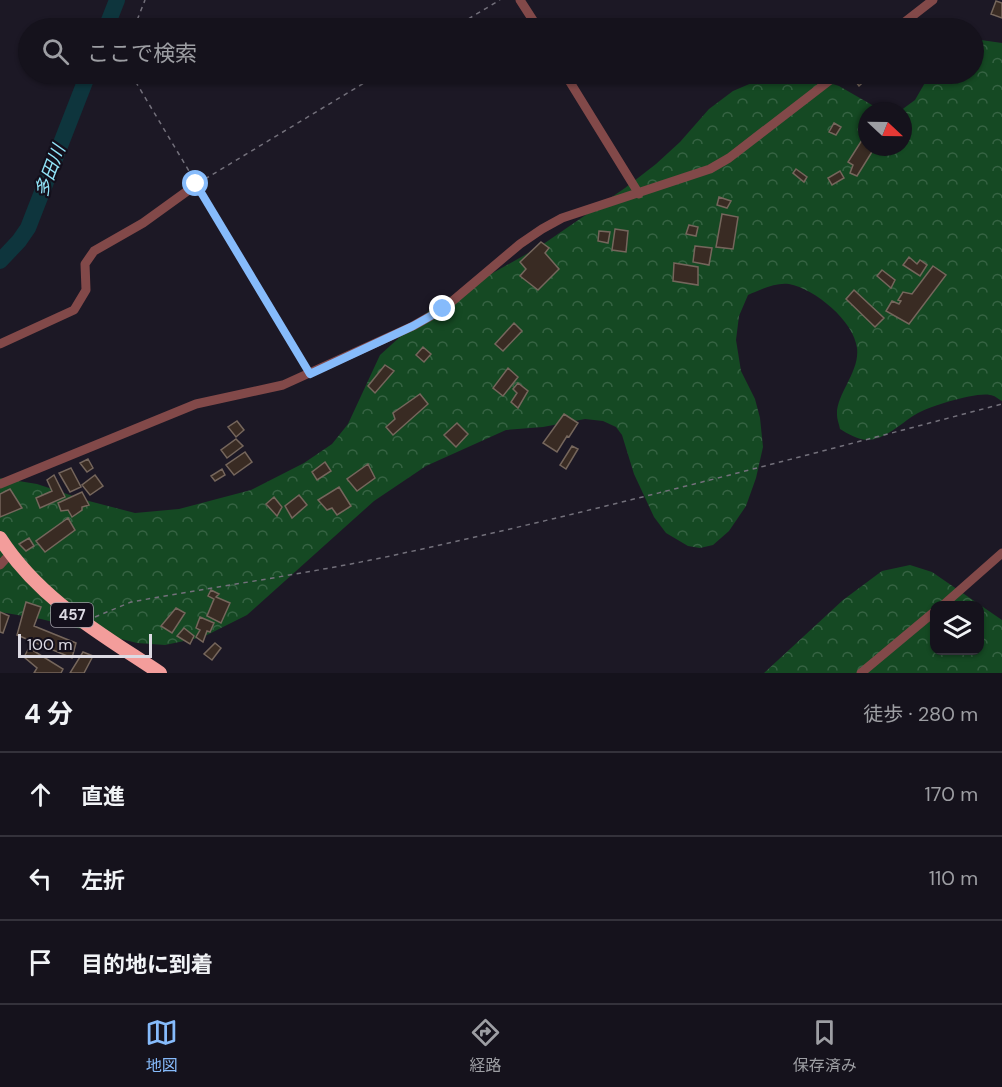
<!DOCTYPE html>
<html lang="ja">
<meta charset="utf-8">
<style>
:root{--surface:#15121c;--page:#1e1b25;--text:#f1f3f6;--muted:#9d9ea3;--line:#34323b;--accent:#86bbfb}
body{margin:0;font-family:"DM Sans","Noto Sans JP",sans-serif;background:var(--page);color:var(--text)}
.controls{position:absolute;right:18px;bottom:18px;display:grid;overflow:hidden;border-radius:12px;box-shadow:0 2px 4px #0004}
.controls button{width:54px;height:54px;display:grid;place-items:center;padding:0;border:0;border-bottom:2px solid var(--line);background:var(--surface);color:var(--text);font:30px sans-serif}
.compass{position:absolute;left:858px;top:102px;width:54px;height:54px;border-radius:50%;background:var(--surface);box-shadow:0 2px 4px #0004;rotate:112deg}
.scale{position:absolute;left:18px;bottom:15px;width:134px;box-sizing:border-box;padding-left:6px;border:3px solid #dcdae3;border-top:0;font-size:16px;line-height:21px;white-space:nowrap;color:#dcdae3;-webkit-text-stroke:4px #130f1b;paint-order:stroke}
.stop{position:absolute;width:18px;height:18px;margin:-14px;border:4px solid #86bbfb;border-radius:50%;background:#fff}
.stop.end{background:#86bbfb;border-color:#fff;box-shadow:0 2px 6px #0008}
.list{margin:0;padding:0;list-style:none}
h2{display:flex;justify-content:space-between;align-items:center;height:78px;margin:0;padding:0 24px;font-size:26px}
h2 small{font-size:20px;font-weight:400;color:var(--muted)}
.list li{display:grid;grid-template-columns:39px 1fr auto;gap:18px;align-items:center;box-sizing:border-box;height:84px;padding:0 24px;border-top:2px solid var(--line)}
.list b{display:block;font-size:22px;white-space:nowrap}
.list em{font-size:20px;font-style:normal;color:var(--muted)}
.icon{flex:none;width:33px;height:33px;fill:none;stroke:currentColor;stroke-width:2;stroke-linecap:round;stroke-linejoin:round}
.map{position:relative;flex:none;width:1002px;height:673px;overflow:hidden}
.search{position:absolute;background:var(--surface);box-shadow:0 2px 4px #0004;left:18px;right:18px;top:18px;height:66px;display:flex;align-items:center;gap:15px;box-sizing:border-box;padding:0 21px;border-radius:33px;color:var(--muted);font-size:22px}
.sheet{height:330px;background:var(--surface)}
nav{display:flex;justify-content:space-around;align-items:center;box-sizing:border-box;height:84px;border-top:2px solid var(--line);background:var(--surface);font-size:16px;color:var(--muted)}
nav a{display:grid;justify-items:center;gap:3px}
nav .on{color:var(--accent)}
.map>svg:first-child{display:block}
</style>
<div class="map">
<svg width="1002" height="673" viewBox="0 0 1002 673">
<defs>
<pattern id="forest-crowns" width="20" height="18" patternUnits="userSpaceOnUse" patternTransform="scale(1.5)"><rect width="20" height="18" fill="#154923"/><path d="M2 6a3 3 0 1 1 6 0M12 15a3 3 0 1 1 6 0" fill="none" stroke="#366343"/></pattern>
</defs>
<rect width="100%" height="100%" fill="#1c1825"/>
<!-- forest -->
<path fill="url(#forest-crowns)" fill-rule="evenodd" d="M 974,39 L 1002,43 L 1002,401 C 998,399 994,395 990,395 C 975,392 932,406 918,413 C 902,422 889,437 870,440 C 860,441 848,434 840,429 C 839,424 837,419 837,415 C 836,394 860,372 857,348 C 854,321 815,289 789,284 C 776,282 760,290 748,295 L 739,316 L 736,340 L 741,371 L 755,399 L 760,418 L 763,447 L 756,478 L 746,506 L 729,531 L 713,545 L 700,548 L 688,546 L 666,533 L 654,517 L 634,474 L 622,435 L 616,427 L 603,421 L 585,419 L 543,427 L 506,430 L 426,466 L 374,501 L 247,615 L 203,637 L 165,645 L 137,643 L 41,619 L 0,612 L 0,478 L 37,484 L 85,500 L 135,513 L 179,509 L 251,490 L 304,463 L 332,444 L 348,424 L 380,355 L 434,306 L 539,247 L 625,188 L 656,164 L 680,142 L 709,109 L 733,91 L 754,82 L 782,75 L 808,76 L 839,86 L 872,105 L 878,111 L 867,111 L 867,147 L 903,147 L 903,111 L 900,111 L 915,100 L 930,74 L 974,74 Z
M 910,565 L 932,572 L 1002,620 L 1002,673 L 764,673 L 843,600 L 882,571 ZM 934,606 L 980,606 L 980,650 L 934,650 Z"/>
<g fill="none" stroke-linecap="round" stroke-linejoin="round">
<!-- river -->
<path stroke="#0e353d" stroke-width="16" d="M 106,28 L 117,0
M 0,261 L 19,241 L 28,228 L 88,74"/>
</g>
<!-- building -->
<path fill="#392b23" stroke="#75665c" stroke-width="1.5" d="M 996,1 L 1002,3 L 1002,18 L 991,14 Z
M 860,74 L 866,74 L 869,77 L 859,86 L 853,78 Z
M 834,123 L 841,127 L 836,135 L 829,132 Z
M 867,132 L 867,147 L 875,147 L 857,176 L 850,173 L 853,165 L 848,162 Z
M 796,169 L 807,177 L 804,182 L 793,173 Z
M 840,171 L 844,178 L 832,185 L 828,178 Z
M 719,197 L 731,201 L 727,208 L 717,205 Z
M 722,214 L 738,217 L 733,249 L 716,247 Z
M 689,225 L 698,227 L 696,236 L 686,234 Z
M 615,229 L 628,231 L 626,252 L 612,250 Z
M 599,231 L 610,232 L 608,243 L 598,241 Z
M 541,242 L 549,248 L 545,253 L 559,269 L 538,290 L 520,276 L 526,269 L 520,262 Z
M 695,246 L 712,248 L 709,265 L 693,262 Z
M 909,257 L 917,264 L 920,260 L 927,265 L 920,276 L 903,265 Z
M 674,263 L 698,267 L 698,285 L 673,281 Z
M 933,266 L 946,275 L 909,324 L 886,311 L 892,301 L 899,304 L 901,301 L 898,300 L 903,292 L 912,294 Z
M 882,270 L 895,280 L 891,288 L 877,276 Z
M 854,290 L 884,318 L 875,327 L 846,299 Z
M 514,323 L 522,331 L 503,351 L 495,344 Z
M 423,347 L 431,354 L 424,362 L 416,355 Z
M 385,365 L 394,371 L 375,393 L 368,386 Z
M 508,368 L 518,377 L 503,396 L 493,388 Z
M 518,383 L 528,391 L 518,408 L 511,402 L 517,393 L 513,389 Z
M 420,394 L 428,404 L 393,435 L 386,427 L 395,419 L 393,413 Z
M 564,414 L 578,423 L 569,437 L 567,436 L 557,452 L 543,443 Z
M 237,421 L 244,430 L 236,437 L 228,427 Z
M 457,423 L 468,434 L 456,447 L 444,435 Z
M 236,439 L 243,446 L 227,458 L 221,450 Z
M 572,446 L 578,449 L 566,469 L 560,465 Z
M 245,452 L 252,462 L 234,475 L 226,465 Z
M 88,459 L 93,468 L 87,472 L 80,463 Z
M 325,462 L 331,471 L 317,480 L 312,472 Z
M 368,464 L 375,478 L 357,491 L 347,479 Z
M 71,468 L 81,487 L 70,492 L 59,473 Z
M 222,469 L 225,475 L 215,481 L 211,476 Z
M 54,475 L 65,497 L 40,508 L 36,498 L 52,491 L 47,480 Z
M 95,475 L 103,486 L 90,495 L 82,485 Z
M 339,487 L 351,506 L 337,515 L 332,508 L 327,510 L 318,500 Z
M 10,489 L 22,508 L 0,517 L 0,494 Z
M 82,492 L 89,505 L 82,507 L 82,510 L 72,517 L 68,510 L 61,511 L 58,503 Z
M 299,495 L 307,505 L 292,518 L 285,506 Z
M 274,497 L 282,507 L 277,516 L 266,504 Z
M 68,518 L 75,530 L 45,552 L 36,541 Z
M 29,538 L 34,546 L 26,551 L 19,544 Z
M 211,590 L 219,594 L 216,597 L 230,603 L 221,623 L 207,616 L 214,599 L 208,596 Z
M 26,602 L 41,607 L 34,626 L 76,643 L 72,658 L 17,635 Z
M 176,608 L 185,613 L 172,633 L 161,626 Z
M 0,612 L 9,616 L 3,633 L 0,632 Z
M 200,617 L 214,623 L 210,632 L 207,631 L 203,642 L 196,637 L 200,630 L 196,628 Z
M 184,628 L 194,636 L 190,644 L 177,636 Z
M 215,643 L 221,648 L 212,660 L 204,654 Z
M 29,648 L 63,669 L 61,673 L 34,673 L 37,668 L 24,657 Z
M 83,652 L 93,656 L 84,673 L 70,673 Z"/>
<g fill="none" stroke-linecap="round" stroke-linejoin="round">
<!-- path -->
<path stroke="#73707b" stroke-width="1.5" stroke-dasharray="4.5 4.5" stroke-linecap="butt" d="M 134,28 L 145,0
M 453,28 L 500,0
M 131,74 L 192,176
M 205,179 L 379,74
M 202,193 L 304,364
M 95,617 L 131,602 C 214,587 298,575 381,558 C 590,513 796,458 1002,404"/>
<!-- minor -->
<path stroke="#824949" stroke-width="9" d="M 520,0 L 538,28
M 897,28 L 933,0
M 565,74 L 639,194
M 0,344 L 74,310 L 86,290 L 85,264 L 94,251 L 143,223 L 197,184
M 0,484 L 196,404 L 283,385 L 413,326 L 443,309 L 520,244 L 542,229 L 562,218 L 710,169 L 729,158 L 838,74
M 0,565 L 11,553
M 942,606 L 1002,553
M 861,673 L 934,612"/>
<!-- highway -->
<path stroke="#f39d9b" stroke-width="14" d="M 0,538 C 40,600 100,633 160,673"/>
</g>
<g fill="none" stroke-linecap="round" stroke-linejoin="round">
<!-- route -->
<path stroke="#86bbfb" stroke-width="8" d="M 196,184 L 310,374 L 413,326 L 443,309"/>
</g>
<g text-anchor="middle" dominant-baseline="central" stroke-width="4.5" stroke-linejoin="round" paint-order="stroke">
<!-- shield labels -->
<rect fill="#130f1b" stroke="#a09da7" stroke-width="1.5" x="51" y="603" width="42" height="24" rx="4.5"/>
<g font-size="15" font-weight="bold" fill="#dcdae3">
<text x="72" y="615">457</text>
</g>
<!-- water labels -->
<g font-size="18" font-style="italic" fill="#93e6fa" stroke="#130f1b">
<text transform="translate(50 171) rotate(-69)">多田川</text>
</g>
</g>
</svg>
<div class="controls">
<button><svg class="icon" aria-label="layers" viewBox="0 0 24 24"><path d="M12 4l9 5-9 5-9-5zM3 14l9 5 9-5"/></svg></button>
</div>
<svg class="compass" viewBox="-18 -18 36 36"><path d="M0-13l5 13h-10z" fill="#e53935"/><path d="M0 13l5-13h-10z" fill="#9d9ea3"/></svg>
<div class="scale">100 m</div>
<div class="stop" style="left:196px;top:184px"></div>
<div class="stop end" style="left:443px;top:309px"></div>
<div class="search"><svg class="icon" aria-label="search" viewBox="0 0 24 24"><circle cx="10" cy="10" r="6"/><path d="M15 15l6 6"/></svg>ここで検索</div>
</div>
<section class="sheet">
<h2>4 分<small>徒歩 · 280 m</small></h2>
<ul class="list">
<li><svg class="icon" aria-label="ahead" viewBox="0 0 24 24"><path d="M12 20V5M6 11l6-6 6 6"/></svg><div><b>直進</b></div><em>170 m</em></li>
<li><svg class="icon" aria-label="left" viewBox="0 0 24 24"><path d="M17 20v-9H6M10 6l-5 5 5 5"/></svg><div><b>左折</b></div><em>110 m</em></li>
<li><svg class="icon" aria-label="arrive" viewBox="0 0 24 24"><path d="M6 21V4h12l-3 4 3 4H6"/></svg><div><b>目的地に到着</b></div></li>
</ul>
</section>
<nav>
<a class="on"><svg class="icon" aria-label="map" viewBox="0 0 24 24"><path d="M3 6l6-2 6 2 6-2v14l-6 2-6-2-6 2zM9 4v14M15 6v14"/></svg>地図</a>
<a><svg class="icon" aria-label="directions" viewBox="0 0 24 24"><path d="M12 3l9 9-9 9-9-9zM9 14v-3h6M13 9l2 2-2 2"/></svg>経路</a>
<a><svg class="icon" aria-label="saved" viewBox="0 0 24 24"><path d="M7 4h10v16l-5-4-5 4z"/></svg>保存済み</a>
</nav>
